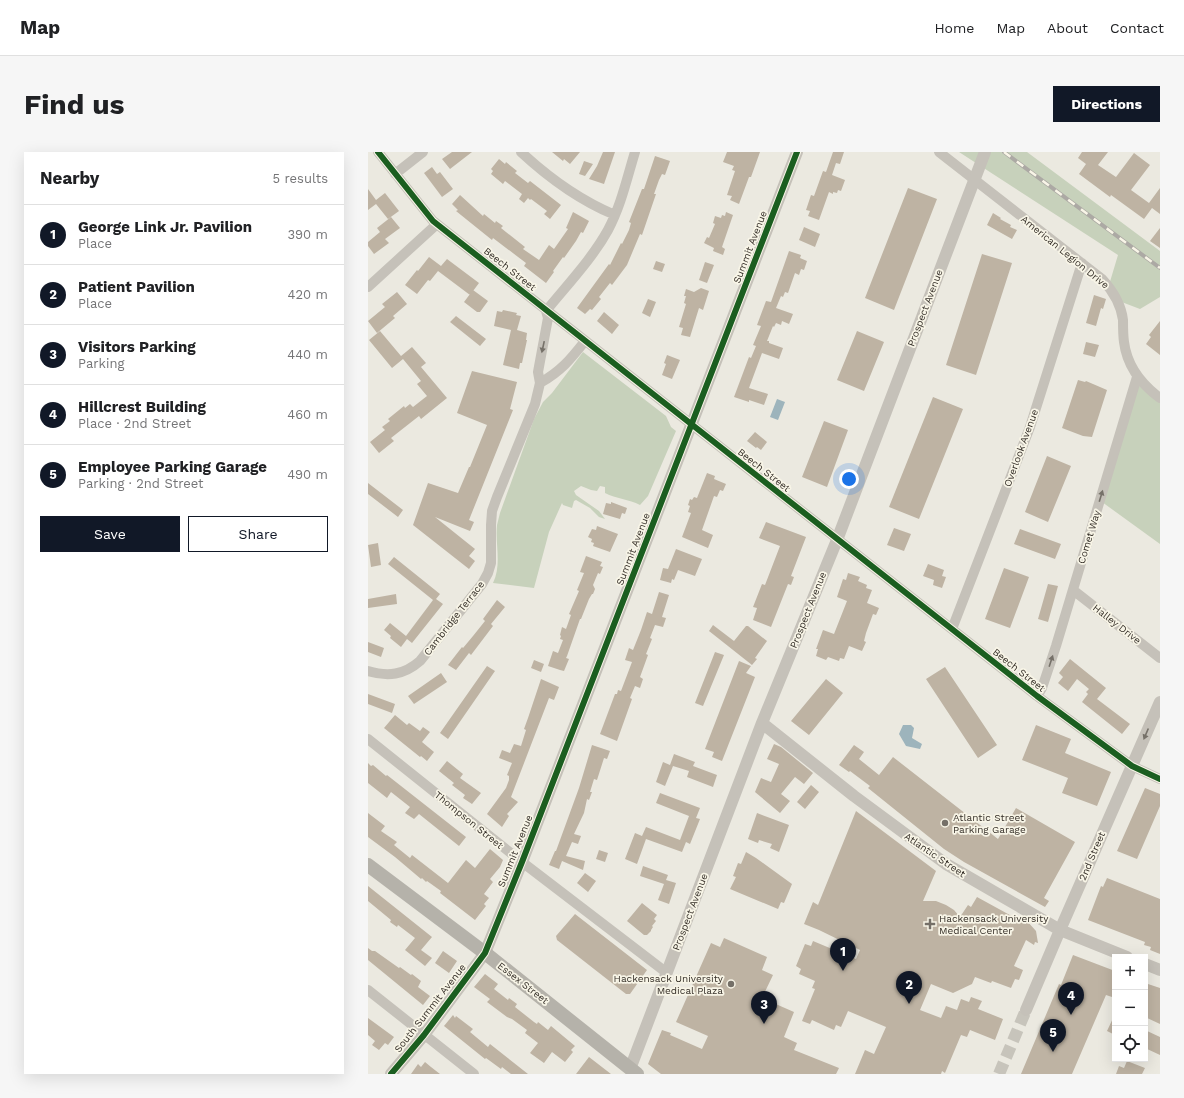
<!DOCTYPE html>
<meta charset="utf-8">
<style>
:root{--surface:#fff;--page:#f6f6f6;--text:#202124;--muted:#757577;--line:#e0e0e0;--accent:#111827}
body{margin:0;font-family:"Work Sans",sans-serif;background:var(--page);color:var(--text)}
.controls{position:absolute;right:12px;bottom:12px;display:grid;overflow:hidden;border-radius:0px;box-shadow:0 4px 16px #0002}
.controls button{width:36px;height:36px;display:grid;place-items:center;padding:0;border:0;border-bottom:1px solid var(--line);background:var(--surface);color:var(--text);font:20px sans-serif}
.you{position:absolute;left:481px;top:327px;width:14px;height:14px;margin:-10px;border:3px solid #fff;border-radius:50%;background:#1a73e8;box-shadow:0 0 0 6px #1a73e833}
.badge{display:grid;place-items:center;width:26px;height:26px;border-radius:50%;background:var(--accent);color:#fff;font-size:13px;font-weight:700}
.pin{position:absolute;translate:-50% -33px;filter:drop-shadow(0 1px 2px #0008)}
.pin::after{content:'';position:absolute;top:21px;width:14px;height:12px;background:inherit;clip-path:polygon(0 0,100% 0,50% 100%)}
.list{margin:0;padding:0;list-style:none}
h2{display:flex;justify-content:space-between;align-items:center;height:52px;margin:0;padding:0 16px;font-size:17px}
h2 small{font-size:13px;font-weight:400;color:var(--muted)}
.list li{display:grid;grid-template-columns:26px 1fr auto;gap:12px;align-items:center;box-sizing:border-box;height:60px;padding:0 16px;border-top:1px solid var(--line)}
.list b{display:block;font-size:15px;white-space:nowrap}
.list p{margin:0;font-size:13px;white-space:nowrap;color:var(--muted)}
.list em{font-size:13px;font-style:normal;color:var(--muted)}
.actions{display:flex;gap:8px;padding:12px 16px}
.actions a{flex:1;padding:9px 0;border:1px solid var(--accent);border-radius:0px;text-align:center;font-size:14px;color:var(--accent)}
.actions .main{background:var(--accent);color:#fff}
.icon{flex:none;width:22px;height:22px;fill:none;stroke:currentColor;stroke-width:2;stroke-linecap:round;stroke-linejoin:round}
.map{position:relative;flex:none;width:792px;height:922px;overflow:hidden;border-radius:0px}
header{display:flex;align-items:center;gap:24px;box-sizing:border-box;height:56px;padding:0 20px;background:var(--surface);border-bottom:1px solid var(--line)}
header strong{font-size:19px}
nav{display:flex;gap:22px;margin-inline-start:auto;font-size:14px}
.intro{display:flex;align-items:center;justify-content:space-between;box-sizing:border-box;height:96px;padding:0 24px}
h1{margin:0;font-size:28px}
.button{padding:10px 18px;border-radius:0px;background:var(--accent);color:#fff;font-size:14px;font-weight:700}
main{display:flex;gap:24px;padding:0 24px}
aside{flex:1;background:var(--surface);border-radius:0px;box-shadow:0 4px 16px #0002}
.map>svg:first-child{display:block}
</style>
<header>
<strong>Map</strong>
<nav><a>Home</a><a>Map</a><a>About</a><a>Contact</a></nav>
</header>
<div class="intro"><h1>Find us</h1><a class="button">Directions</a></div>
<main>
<aside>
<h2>Nearby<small>5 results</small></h2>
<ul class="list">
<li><span class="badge">1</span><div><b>George Link Jr. Pavilion</b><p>Place</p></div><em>390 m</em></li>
<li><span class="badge">2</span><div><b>Patient Pavilion</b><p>Place</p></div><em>420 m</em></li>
<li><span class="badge">3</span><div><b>Visitors Parking</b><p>Parking</p></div><em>440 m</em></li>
<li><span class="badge">4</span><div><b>Hillcrest Building</b><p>Place · 2nd Street</p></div><em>460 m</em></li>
<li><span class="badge">5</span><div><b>Employee Parking Garage</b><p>Parking · 2nd Street</p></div><em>490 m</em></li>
</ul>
<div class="actions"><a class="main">Save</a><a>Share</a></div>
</aside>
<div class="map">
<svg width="792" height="922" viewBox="0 0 792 922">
<rect width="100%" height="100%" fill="#ebe9e0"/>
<!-- green -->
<path fill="#c7d1bb" d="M 591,0 L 659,0 L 792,99 L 792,145 L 772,157 L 751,149 L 741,133 L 750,103 Z
M 215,200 L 298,264 L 303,275 L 308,279 L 280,344 L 272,353 C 261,347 248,347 237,341 L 237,335 L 232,334 L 229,339 L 223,338 L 213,334 L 206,339 L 208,343 L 231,359 L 237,367 L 231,365 L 222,356 L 208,348 L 206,349 L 204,356 L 195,353 L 194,351 L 181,380 L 166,436 L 125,431 C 134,412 127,393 129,373 C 130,369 131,365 132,361 L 166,267 L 175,250 L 184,241 Z
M 770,228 L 792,243 L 792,392 L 734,350 Z"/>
<!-- water -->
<path fill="#9db4bc" d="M 409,247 L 417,250 L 410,268 L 402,265 Z
M 535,573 L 543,573 L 546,576 L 544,586 L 554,592 L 552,597 L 538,594 L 531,582 Z"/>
<!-- building -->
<path fill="#beb3a3" d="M 84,0 L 104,0 L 82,17 L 74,7 Z
M 184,0 L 212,0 L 202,12 L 196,7 L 195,9 Z
M 235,0 L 247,0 L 236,32 L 221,27 L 229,14 Z
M 359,0 L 392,0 L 383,25 L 381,25 L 371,52 L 362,48 L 364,44 L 359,43 L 367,19 L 364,18 L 366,14 L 355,10 Z
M 465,0 L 476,0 L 472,12 L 468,11 L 464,23 L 477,28 L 473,39 L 470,38 L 469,41 L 465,40 L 465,42 L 461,40 L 451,68 L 440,64 L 442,59 L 438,58 L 443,43 L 446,44 L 455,19 L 458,20 Z
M 714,0 L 740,0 L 730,13 L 748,25 L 766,1 L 782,13 L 763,38 L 781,51 L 792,36 L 792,62 L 784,56 L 776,67 L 743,43 L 742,45 L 711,22 L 718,12 L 710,6 Z
M 287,4 L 302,9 L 297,23 L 294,22 L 291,28 L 286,42 L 288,42 L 274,83 L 272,82 L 259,113 L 244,133 L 242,131 L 231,145 L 233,147 L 224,158 L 222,157 L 217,162 L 209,156 L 241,112 L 242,113 L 253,91 L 254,92 L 261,78 L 263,71 L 261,70 L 274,37 L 276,37 Z
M 131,7 L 137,12 L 138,10 L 149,19 L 147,21 L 160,31 L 162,29 L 193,53 L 182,67 L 176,62 L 179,59 L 163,47 L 162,48 L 160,46 L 156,51 L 151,47 L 154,42 L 137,29 L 135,32 L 123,22 L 125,19 L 123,17 Z
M 216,9 L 225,12 L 217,24 L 211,22 Z
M 64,15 L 69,22 L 72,20 L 85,37 L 74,45 L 56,21 Z
M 540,36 L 569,47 L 526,158 L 497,146 Z
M 0,37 L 8,48 L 17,41 L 31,59 L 20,67 L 8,52 L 0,58 Z
M 92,43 L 115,64 L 116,62 L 127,71 L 128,69 L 135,74 L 133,76 L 157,95 L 155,97 L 171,108 L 181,93 L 186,97 L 200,77 L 198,76 L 205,60 L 221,69 L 215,81 L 213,80 L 208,89 L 196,106 L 195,105 L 185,119 L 186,120 L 178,131 L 156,114 L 158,111 L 125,86 L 124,88 L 88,59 L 90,58 L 84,52 Z
M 358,60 L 365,63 L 354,95 L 357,97 L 355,103 L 345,99 L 346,96 L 336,91 L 339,85 L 341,86 L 347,72 L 345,71 L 347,64 L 353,66 L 354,63 L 357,64 Z
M 625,61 L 633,66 L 632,67 L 643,73 L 642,75 L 649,78 L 644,87 L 619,73 Z
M 23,65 L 32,76 L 17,87 L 21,91 L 6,102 L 0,94 L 0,90 L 12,80 L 9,76 Z
M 436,75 L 452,82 L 447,95 L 431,88 Z
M 792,76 L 792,96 L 782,89 Z
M 421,99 L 433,103 L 432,106 L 439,109 L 436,118 L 433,117 L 431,123 L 427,121 L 420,141 L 417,140 L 415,145 L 413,144 L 408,156 L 425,162 L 421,172 L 414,169 L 413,173 L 408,171 L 406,175 L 405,174 L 399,189 L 401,189 L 401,191 L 415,196 L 411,207 L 394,201 L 381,236 L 400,242 L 396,253 L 381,248 L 381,250 L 366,245 L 381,205 L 383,206 L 388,194 L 385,193 L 393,174 L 389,173 L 398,149 L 403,150 Z
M 614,102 L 644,111 L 608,223 L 578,213 Z
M 61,105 L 73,114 L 79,107 L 111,131 L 102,143 L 70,119 L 62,129 L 60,128 L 49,142 L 37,133 L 49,118 L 50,119 Z
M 288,109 L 297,112 L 294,120 L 285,117 Z
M 337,110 L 346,113 L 339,131 L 331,128 Z
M 333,136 L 341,139 L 335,158 L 331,156 L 322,185 L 313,183 L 315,176 L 311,175 L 318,152 L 316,151 L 318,144 L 316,144 L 318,137 L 326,140 Z
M 105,138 L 120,149 L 112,160 L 109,160 L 96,150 Z
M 29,140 L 39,152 L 25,164 L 27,166 L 9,181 L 0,169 L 17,155 L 14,152 Z
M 726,143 L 738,147 L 735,157 L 733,156 L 728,174 L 718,171 Z
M 280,147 L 288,150 L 282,165 L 274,161 Z
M 135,158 L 149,161 L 148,163 L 153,164 L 149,178 L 159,181 L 158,188 L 159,188 L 154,211 L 152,211 L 151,217 L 135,213 L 143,178 L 126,174 L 129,159 L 134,160 Z
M 236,160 L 251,173 L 244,182 L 229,169 Z
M 88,164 L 118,187 L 112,194 L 82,170 Z
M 792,169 L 792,203 L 778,192 L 783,185 L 781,183 Z
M 12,179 L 33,204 L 44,195 L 58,211 L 53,215 L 79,246 L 53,267 L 51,264 L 23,286 L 26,289 L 11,301 L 2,290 L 17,278 L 14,275 L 22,269 L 20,267 L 36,254 L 37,256 L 42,252 L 45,255 L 59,244 L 49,232 L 53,229 L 35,207 L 24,216 L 1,188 Z
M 489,179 L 516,190 L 496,239 L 469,228 Z
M 718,190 L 731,193 L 727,205 L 715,202 Z
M 299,203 L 312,208 L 304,227 L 294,223 L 298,212 L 296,211 Z
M 104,219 L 149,230 L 142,257 L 145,258 L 101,368 L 106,370 L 102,379 L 67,365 L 107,397 L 101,404 L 107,409 L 101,417 L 45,373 L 60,331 L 90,341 L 101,315 L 102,315 L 119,273 L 89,261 Z
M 710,228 L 717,230 L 718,229 L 739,238 L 724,285 L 715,284 L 694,276 Z
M 565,245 L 595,257 L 551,367 L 521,355 Z
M 456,269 L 480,278 L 459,335 L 434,325 Z
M 387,280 L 399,290 L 393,298 L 389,295 L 388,296 L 379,289 Z
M 679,304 L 703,314 L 680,370 L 657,360 Z
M 339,321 L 347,324 L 346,327 L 358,332 L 355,339 L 352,338 L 349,345 L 346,344 L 334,378 L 345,383 L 340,396 L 314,385 L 323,361 L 320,360 L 322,354 L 320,353 L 322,347 L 324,348 L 326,345 L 329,346 Z
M 0,331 L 35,358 L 30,365 L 0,342 Z
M 243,350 L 259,356 L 257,362 L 254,361 L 252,367 L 235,362 L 238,351 L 243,352 Z
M 398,370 L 438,385 L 423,424 L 426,425 L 423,433 L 420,432 L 403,475 L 385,468 L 389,456 L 385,455 L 394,432 L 397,433 L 412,394 L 391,386 Z
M 229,374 L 250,382 L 242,400 L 225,394 L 226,391 L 223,390 L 224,387 L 220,385 L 224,377 L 228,378 Z
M 526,376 L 543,382 L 536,399 L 519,393 Z
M 652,377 L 693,392 L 687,407 L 646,392 Z
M 10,391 L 13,413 L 3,415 L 0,393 Z
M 308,397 L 334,407 L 327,424 L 310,418 L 306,428 L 304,427 L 303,431 L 292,428 L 295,416 L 300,417 Z
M 218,404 L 234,410 L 232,414 L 235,415 L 232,422 L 230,421 L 225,433 L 227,437 L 225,442 L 224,442 L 221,447 L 213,467 L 212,467 L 199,504 L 198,506 L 201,507 L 196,519 L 192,518 L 180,514 L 185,499 L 190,501 L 195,488 L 192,487 L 193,484 L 192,483 L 194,475 L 198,477 L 203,463 L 201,462 L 211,439 L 209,438 L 216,421 L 212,420 Z
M 26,405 L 72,442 L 68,447 L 75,452 L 44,491 L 39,487 L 33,495 L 22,486 L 23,484 L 16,478 L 22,471 L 38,484 L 65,448 L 20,412 Z
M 560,412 L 576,418 L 574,424 L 578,425 L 574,436 L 565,433 L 566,428 L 555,424 Z
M 636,416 L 661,425 L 642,476 L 617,467 Z
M 480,421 L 492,425 L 490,429 L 499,433 L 498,436 L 504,438 L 499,451 L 511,456 L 508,463 L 505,462 L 498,481 L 496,489 L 498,490 L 494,499 L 481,494 L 476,507 L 472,506 L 471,509 L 460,505 L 458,508 L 448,504 L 450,497 L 448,497 L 455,478 L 466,482 L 479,449 L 469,445 L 475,427 L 478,428 Z
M 680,432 L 690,434 L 680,470 L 670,467 Z
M 291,440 L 301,443 L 294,465 L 298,466 L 295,475 L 287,473 L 282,486 L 284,487 L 278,502 L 280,503 L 272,525 L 275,527 L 272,536 L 267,534 L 262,546 L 264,547 L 249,589 L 232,582 L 247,542 L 249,542 L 250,538 L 253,539 L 264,510 L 257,508 L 261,496 L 265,498 L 273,478 L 279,460 L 284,462 Z
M 28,442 L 29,452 L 0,456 L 0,447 Z
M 129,448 L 137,455 L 123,472 L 125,474 L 103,503 L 101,501 L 88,518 L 80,513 L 94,495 L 95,496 L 105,484 L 117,469 L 115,467 Z
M 345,473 L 366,489 L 378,474 L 380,474 L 399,489 L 387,506 L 389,507 L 384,513 L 341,479 Z
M 0,490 L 16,496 L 13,505 L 0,500 Z
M 347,500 L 356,503 L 335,554 L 327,551 Z
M 702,507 L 738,536 L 729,547 L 762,572 L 754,582 L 714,550 L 720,542 L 718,540 L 721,537 L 709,527 L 700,539 L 690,531 L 695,525 L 691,521 Z
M 166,508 L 176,512 L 173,520 L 163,516 Z
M 371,509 L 383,514 L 378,521 L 387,525 L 354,609 L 344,605 L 346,600 L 337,597 Z
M 119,514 L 127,519 L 80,587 L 72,581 Z
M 577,515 L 629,593 L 610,606 L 558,527 Z
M 73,521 L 79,530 L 46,552 L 40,544 Z
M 173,527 L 191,535 L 186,548 L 181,546 L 143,645 L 150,650 L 139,662 L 141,664 L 134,675 L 119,662 L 138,636 L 141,628 L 141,624 L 139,623 L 144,611 L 131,606 L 134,598 L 142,601 L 146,592 L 153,594 L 158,578 L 156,577 L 160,566 Z
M 458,527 L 475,541 L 441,583 L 423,569 Z
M 0,542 L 27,552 L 24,561 L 0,552 Z
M 27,563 L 39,573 L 41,571 L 52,579 L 55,575 L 62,580 L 54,590 L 66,600 L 59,609 L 53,604 L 52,605 L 16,576 Z
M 668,573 L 703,587 L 697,601 L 743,620 L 729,654 L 694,641 L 700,626 L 654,608 Z
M 406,592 L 413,595 L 445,621 L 436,632 L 427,625 L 413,642 L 422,649 L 412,661 L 387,640 L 393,626 L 403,630 L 411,612 L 399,607 Z
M 224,593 L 242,599 L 239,607 L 236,606 L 229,628 L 226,627 L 222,640 L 224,640 L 221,648 L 219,647 L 216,661 L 206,682 L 213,684 L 210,692 L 204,690 L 198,704 L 217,709 L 215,718 L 194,709 L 191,717 L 181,713 L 187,699 L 188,699 L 211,636 Z
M 486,593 L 496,600 L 491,607 L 511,623 L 525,605 L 630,687 L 648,656 L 707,690 L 676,746 L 681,749 L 677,755 L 596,710 L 576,697 L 500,636 L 502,634 L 482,619 L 481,620 L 471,613 Z
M 306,602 L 327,610 L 325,614 L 349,623 L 345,635 L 319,625 L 321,619 L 305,614 L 297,634 L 288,630 L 295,610 L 302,613 Z
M 79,609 L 95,622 L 92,626 L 113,641 L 104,652 L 95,646 L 97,643 L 84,633 L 86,631 L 71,619 Z
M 0,611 L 3,614 L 5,613 L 18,624 L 19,623 L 98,685 L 91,694 L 51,662 L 46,667 L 37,661 L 42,655 L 23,640 L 19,646 L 0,631 Z
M 443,633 L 451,640 L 437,657 L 429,650 Z
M 777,636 L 792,642 L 792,654 L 769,707 L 749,699 Z
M 292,641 L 332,656 L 328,666 L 332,667 L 322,692 L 318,690 L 314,700 L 278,687 L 269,712 L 257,707 L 267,681 L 274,684 L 278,675 L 312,688 L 321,664 L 288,651 Z
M 488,659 L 568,719 L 555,749 L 568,749 L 578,753 L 586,758 L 592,765 L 600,753 L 603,755 L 609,745 L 658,772 L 659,769 L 668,779 L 670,791 L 667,790 L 666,793 L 658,788 L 646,814 L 655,818 L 651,828 L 647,827 L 643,836 L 624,829 L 623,831 L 607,825 L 604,832 L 585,841 L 563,832 L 552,858 L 573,866 L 578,854 L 589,858 L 593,847 L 601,850 L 603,845 L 614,849 L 610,857 L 635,867 L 627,888 L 602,878 L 599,885 L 593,883 L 577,921 L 574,919 L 573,922 L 487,922 L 497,898 L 506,902 L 518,875 L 480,859 L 473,875 L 468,873 L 466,878 L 444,868 L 442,872 L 434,869 L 447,837 L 444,836 L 447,829 L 431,822 L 433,817 L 428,814 L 437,792 L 443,794 L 445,789 L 488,807 L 492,798 L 451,778 L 436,772 L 445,750 L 450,753 Z
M 0,661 L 17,674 L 13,679 L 29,690 L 26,693 L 42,706 L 44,703 L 80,731 L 98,708 L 107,716 L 122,697 L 135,708 L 132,715 L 122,727 L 125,730 L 116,742 L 121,746 L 116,752 L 118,754 L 107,768 L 72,741 L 73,739 L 59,729 L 58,730 L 54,726 L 53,727 L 27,705 L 0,685 Z
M 389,661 L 421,673 L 411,700 L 402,696 L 404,692 L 391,688 L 390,691 L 380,687 Z
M 231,698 L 240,701 L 237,710 L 228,707 Z
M 378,700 L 388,706 L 424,732 L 416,751 L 413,750 L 410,757 L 362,737 L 368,725 L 365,724 L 370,711 L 373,712 Z
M 275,714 L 300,723 L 298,728 L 308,731 L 301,752 L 290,748 L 296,732 L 272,724 Z
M 217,721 L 228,729 L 220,740 L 209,731 Z
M 739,726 L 792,747 L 792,802 L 782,798 L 783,795 L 776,793 L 777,790 L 720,768 L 733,734 L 735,735 Z
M 0,734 L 64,785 L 53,798 L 64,806 L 57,814 L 37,798 L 47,786 L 30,773 L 29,775 L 22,770 L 23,768 L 0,749 Z
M 274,751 L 289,763 L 286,767 L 288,769 L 284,774 L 285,775 L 283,778 L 283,779 L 279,783 L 276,783 L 259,769 Z
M 207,762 L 279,818 L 262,842 L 258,842 L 189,788 L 188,784 Z
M 356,786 L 399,805 L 394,818 L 405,823 L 394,846 L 426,860 L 416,885 L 429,891 L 426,898 L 471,916 L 468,922 L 293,922 L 280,912 L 294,878 L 303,881 L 302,883 L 334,897 L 340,884 L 308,870 L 343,791 L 352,795 Z
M 0,796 L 4,799 L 7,799 L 31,816 L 32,815 L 43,823 L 44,822 L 53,829 L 50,835 L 62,844 L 55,853 L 0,808 Z
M 75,799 L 89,809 L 81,821 L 67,811 Z
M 705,803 L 747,819 L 747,846 L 738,843 L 704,922 L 653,922 L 691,832 L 693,833 Z
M 117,822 L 130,832 L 126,837 L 140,848 L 141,846 L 149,852 L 147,855 L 166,870 L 169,872 L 170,870 L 180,878 L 183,874 L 207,894 L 203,898 L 205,900 L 197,910 L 184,900 L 176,911 L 162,901 L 170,891 L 157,881 L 159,878 L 144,867 L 139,865 L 119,850 L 122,847 L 106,835 Z
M 777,831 L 792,836 L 792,872 L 777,865 Z
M 747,862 L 747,883 L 739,879 Z
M 85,863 L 87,866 L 88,864 L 105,877 L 102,880 L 120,895 L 122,892 L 160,922 L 143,922 L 134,915 L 133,917 L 118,906 L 117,907 L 76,874 Z
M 0,866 L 26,885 L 20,893 L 17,891 L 11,898 L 4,893 L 7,889 L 0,883 Z
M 777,878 L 792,885 L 792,903 L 777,896 Z
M 221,905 L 243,922 L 208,922 Z
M 759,909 L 777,916 L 774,922 L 748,922 L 751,914 L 756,916 Z
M 57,910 L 63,915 L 72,922 L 43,922 L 50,912 L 53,915 Z"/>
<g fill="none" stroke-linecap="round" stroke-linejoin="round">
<!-- tertiary-tunnel -->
<path stroke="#c7c4bb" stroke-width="12" stroke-dasharray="12 6" stroke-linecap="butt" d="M 631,922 L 658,858"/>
<!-- minor -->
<path stroke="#c5c1b9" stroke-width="10" d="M 10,0 L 65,69 L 669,544 L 764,614 L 792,627
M 153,0 C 181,26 211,48 247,63
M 571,0 L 734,127 C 745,139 753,152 755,168 C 755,176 755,183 756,190 C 759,214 773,232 792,246
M 27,22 L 55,0
M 0,135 L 69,72
M 172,231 C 193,219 202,208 217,189
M 705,438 L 792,506
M 584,477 L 662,275 L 714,111
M 0,519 C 20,525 36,523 52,509 L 114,432 L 120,421 L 123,411 L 123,373 L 124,359 L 129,345 L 167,252 L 172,231 L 170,220 L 180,166 L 178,159 C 199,133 224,107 240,78 C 253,54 259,26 267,0
M 669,544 L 674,536 L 688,494 L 769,225
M 0,587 L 154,710 L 299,821
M 0,838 L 106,922"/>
<!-- tertiary -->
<path stroke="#c5c1b9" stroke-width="12" d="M 394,571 L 486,644 L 578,712 L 692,778 L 759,805
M 777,812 L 792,818
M 658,858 L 692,778 L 792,550
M 262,917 L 394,571 L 469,388 L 617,0
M 23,922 L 56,883 L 117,801 L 154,710 L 429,0"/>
<!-- secondary -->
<path stroke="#b5b2aa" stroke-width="14" d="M 0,713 L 117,801 L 269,922"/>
<defs>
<path id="rail" d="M 636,0 L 792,116"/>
</defs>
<!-- rail casing -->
<use href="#rail" stroke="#aca9a4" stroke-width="4"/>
<!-- rail -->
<use href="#rail" stroke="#f8f5e7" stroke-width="2.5" stroke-dasharray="8" stroke-linecap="butt"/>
<defs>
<path id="cycleway" d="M 10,0 L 65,69 L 669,544 L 764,614 L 792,627
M 23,922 L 56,883 L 117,801 L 154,710 L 429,0"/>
</defs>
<!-- cycleway casing -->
<use href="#cycleway" stroke="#f8f5e7" stroke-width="8"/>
<!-- cycleway -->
<use href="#cycleway" stroke="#1b5e20" stroke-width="6"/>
</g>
<!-- one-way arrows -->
<defs><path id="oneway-solid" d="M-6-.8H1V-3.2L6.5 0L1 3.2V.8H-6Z"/></defs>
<g fill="#767169">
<use href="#oneway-solid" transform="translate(175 195) rotate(102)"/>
<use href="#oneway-solid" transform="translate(733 344) rotate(-73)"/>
<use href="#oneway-solid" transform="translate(683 509) rotate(-72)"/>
<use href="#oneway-solid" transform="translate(778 582) rotate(113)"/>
</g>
<!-- markers -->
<g fill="#757068" stroke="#f8f5e7" stroke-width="1.5">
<circle cx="577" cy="671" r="4"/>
<path d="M560 766h4v4h4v4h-4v4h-4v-4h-4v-4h4z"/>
<circle cx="363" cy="832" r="4"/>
</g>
<g text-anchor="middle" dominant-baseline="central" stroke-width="3.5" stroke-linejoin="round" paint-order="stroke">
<!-- street labels -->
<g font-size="10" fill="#352f28" stroke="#f8f5e7">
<text transform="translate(382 95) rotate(-69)">Summit Avenue</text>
<text transform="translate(697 100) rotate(39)">American Legion Drive</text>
<text transform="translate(142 117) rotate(38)">Beech Street</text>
<text transform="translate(557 156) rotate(-69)">Prospect Avenue</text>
<text transform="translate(653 296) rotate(-70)">Overlook Avenue</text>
<text transform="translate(396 318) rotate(38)">Beech Street</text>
<text transform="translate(721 385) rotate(-73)">Comet Way</text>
<text transform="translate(265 397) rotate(-69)">Summit Avenue</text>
<text transform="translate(440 458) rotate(-68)">Prospect Avenue</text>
<text transform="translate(86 466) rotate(-52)">Cambridge Terrace</text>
<text transform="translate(749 472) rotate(38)">Halley Drive</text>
<text transform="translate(651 518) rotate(38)">Beech Street</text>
<text transform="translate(101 668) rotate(39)">Thompson Street</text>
<text transform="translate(147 699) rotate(-68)">Summit Avenue</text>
<text transform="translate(567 703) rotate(34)">Atlantic Street</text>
<text transform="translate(724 704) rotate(-67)">2nd Street</text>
<text transform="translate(322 760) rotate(-69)">Prospect Avenue</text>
<text transform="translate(155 831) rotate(38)">Essex Street</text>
<text transform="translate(62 856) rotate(-52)">South Summit Avenue</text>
</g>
<!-- poi labels -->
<g font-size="10" fill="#352f28" stroke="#f8f5e7" text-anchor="start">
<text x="585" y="665">Atlantic Street<tspan x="585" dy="12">Parking Garage</tspan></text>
<text x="571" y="766">Hackensack University<tspan x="571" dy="12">Medical Center</tspan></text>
<text x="355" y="826" text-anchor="end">Hackensack University<tspan x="355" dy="12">Medical Plaza</tspan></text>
</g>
</g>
</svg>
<div class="controls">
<button>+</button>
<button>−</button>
<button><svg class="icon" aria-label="locate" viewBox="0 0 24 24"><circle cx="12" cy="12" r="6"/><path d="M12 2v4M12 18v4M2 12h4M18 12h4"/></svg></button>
</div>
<div class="you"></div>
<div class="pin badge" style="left:475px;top:819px">1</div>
<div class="pin badge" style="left:541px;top:852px">2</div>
<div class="pin badge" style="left:396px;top:872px">3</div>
<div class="pin badge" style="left:703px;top:863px">4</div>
<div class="pin badge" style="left:685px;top:900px">5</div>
</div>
</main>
